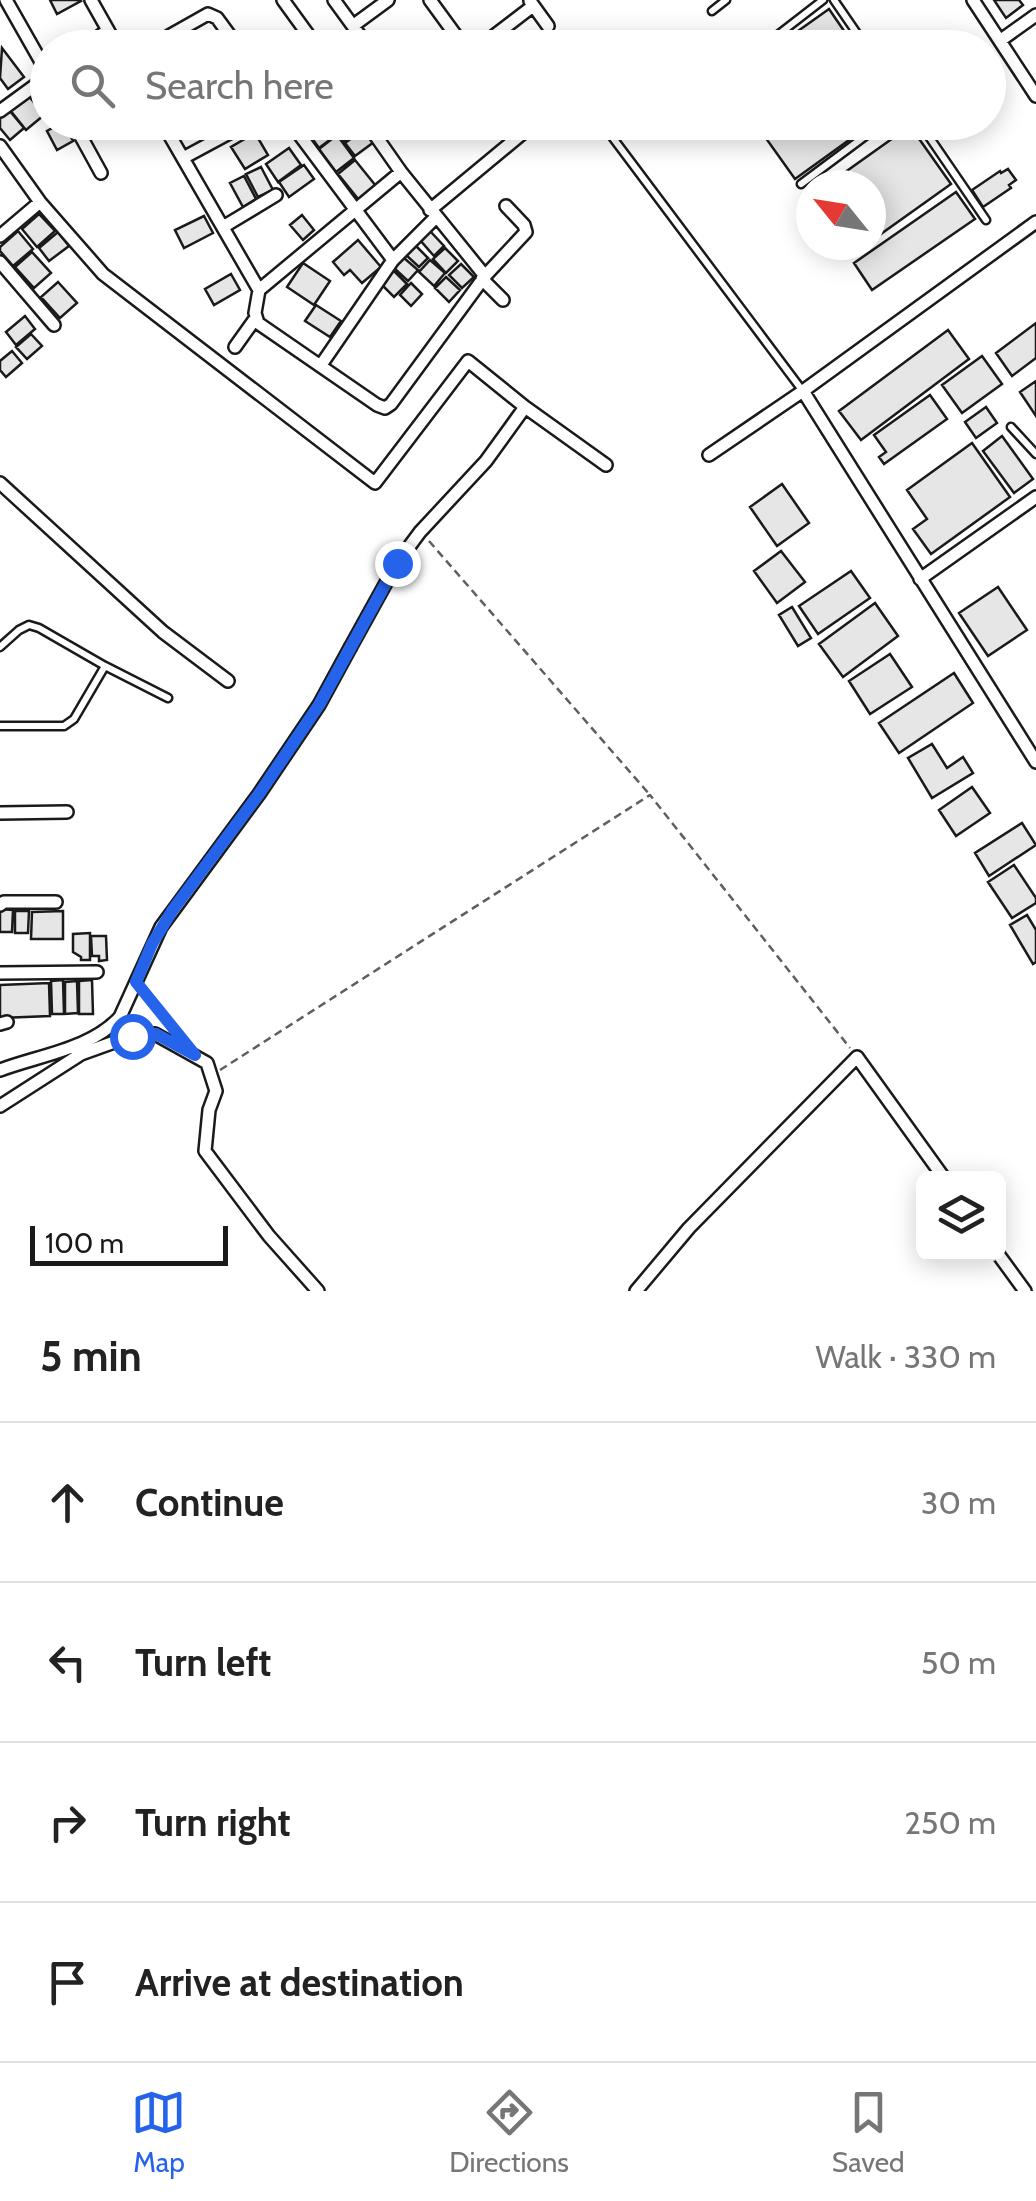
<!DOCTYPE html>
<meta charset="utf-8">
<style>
:root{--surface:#fff;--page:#f6f6f6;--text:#222;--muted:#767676;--line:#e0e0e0;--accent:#2563eb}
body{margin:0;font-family:Cabin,sans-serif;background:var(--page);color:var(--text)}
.controls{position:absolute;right:30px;bottom:30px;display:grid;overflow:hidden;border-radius:15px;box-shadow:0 5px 25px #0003}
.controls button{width:90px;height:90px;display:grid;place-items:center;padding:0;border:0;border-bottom:2px solid var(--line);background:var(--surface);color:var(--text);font:50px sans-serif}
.compass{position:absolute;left:796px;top:170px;width:90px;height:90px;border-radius:50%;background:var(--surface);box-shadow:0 5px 25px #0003;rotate:300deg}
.scale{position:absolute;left:30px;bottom:25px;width:198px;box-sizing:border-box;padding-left:10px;border:5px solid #1a1a1a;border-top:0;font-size:28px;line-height:35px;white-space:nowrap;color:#1a1a1a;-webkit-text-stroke:8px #fff;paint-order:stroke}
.stop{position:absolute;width:30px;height:30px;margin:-22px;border:8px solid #2563eb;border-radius:50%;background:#fff}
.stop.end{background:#2563eb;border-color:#fff;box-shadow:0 2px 10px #0008}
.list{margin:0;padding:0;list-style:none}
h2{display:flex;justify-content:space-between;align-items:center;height:130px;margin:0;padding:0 40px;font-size:42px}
h2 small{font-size:32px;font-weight:400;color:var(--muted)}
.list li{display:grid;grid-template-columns:65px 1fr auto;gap:30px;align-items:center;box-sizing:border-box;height:160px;padding:0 40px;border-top:2px solid var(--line)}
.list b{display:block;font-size:38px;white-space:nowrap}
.list em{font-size:32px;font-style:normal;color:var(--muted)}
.icon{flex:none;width:55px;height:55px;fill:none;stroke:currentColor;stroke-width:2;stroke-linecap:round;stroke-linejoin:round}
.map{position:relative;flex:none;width:1036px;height:1291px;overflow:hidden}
.search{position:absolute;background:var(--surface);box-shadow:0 5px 25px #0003;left:30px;right:30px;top:30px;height:110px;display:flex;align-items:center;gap:25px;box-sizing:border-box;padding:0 35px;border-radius:55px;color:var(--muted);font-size:38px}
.sheet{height:770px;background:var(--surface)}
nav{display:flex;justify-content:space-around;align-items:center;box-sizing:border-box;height:140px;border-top:2px solid var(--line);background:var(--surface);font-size:28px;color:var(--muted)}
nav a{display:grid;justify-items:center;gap:5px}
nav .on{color:var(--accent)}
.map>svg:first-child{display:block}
</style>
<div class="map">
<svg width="1036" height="1291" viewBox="0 0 1036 1291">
<rect width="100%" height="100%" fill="#fff"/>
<!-- building -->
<path fill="#e6e6e6" stroke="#1a1a1a" stroke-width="2.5" d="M 50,0 L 80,0 L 81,1 L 57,14 Z
M 994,0 L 1019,0 L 1023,5 L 1006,18 Z
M 829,9 L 853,44 L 848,48 L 774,48 Z
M 2,48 L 24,77 L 8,89 L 0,78 Z
M 43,87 L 48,96 L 48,107 L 41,110 L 32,93 Z
M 28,95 L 44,115 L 26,130 L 10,110 Z
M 9,110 L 24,128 L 10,140 L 0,128 L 0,118 Z
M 63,122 L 73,141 L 57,150 L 47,131 Z
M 76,122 L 104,122 L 106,127 L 82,137 Z
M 316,122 L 325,122 L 335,136 L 319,148 L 306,130 Z
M 342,122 L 359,122 L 363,128 L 344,142 L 334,128 Z
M 764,122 L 874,122 L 795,179 L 758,127 Z
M 910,126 L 951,184 L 871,241 L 871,185 L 827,185 Z
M 364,129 L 374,142 L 355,156 L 345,143 Z
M 255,133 L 268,155 L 245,169 L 231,147 Z
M 337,135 L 354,158 L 336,172 L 319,149 Z
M 289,148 L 301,165 L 278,182 L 266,164 Z
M 355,160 L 376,186 L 359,200 L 338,174 Z
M 304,165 L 314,179 L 289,197 L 279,182 Z
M 261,167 L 273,190 L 258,197 L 246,174 Z
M 1008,169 L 1016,180 L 1009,185 L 1011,188 L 983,207 L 972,190 L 1000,171 L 1001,173 Z
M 244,176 L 256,199 L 243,207 L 230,183 Z
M 956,192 L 975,219 L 872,290 L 854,263 Z
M 39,214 L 55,231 L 37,247 L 22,229 Z
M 302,215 L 314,230 L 303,240 L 290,225 Z
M 204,216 L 213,233 L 184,248 L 175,230 Z
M 18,231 L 33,249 L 13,266 L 0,251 L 0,247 Z
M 430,231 L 444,246 L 434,256 L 420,240 Z
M 58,232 L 69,246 L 49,261 L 39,248 Z
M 358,240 L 381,267 L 362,283 L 350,270 L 344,275 L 333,262 Z
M 416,246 L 428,258 L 419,267 L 406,255 Z
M 445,248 L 458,261 L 446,273 L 433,259 Z
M 32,252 L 51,273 L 34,288 L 15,267 Z
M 404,258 L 418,270 L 408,281 L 394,268 Z
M 430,260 L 445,273 L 434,286 L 419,272 Z
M 303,263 L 330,281 L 314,305 L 287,287 Z
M 461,264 L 474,277 L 462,288 L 449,275 Z
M 392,269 L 407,284 L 394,297 L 379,282 Z
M 231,274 L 240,290 L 214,305 L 205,289 Z
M 446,277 L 460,290 L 449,302 L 435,288 Z
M 58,282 L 77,303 L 60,318 L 41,297 Z
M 411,283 L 422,294 L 411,306 L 400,295 Z
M 316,305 L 341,321 L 330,337 L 305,321 Z
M 25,316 L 35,329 L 16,345 L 6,332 Z
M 1036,323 L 1036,358 L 1012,376 L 996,353 Z
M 948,330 L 969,359 L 861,440 L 839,411 Z
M 31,334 L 42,346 L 27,359 L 16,347 Z
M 12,351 L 22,363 L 6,377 L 0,370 L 0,361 Z
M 982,356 L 1002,384 L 962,413 L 942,385 Z
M 1036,381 L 1036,416 L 1020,392 Z
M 930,395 L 947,419 L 884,464 L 879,457 L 886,452 L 874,435 Z
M 986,407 L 997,423 L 976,438 L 965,422 Z
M 1002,436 L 1033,479 L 1014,493 L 983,451 Z
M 972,443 L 1010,497 L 931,554 L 913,529 L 927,519 L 907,490 Z
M 782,484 L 809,523 L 777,546 L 750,507 Z
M 781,551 L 805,582 L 777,603 L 754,571 Z
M 851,571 L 870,598 L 818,634 L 799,606 Z
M 998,587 L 1027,630 L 988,656 L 959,613 Z
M 875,603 L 898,636 L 843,677 L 819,644 Z
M 792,607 L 811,638 L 798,646 L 779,615 Z
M 890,654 L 912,687 L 870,714 L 849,681 Z
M 954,673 L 973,703 L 899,753 L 879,723 Z
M 932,744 L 947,768 L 963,757 L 973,773 L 932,798 L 908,758 Z
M 972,787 L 990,813 L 956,836 L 939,810 Z
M 1022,823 L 1036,845 L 989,876 L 975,853 Z
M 1014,865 L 1036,898 L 1036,903 L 1012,918 L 988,882 Z
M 0,909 L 13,910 L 12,932 L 0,932 Z
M 15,911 L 29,911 L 28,933 L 15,933 Z
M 63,911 L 63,939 L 31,939 L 32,912 Z
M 1027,915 L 1036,930 L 1036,962 L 1033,964 L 1010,925 Z
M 90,933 L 90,960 L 81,960 L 81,957 L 73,952 L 73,934 Z
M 91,936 L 106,936 L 107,960 L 99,961 L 99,956 L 92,956 Z
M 63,980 L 64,1014 L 52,1014 L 51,981 Z
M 92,980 L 93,1014 L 79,1014 L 79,981 Z
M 77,981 L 78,1013 L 65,1014 L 65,982 Z
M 49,983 L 50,1016 L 0,1018 L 0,985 Z"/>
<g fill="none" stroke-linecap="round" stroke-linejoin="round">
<defs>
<path id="lane" d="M 834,0 L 867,48
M 712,11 L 726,0
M 761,48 L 823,0
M 601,122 L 802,390
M 919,122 L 986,220
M 801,184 L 884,122
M 1011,427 L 1036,454
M 0,647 L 19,630 L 29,625 L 39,628 L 105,666
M 0,726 L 64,726 L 74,719 L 105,666 L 168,698"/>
<path id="street" d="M 6,0 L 48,74
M 91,0 L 118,48
M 283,0 L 312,40 L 311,48
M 334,0 L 369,48
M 430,0 L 465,48
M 973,0 L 1036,96
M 530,1 L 548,26
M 354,25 L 388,0
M 169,36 L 208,14 L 217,18 L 239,48
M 1001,40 L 1036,15
M 84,48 L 108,30
M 478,48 L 533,6
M 0,111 L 48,76
M 73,122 L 101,173
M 162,122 L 259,290
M 290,122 L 393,260
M 366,122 L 401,172
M 423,122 L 428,130
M 0,146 L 40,202 L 103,274 L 375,483 L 468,361 L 525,407 L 606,465
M 183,158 L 248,123
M 401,172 L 485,276 L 391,404 L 385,408 L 377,405 L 258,323 L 255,313 L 259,290 Z
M 430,210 L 536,122
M 223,227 L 276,195
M 0,236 L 40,202
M 0,262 L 54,325
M 485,276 L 526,232 L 524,225 L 506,206
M 482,279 L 503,300
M 235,347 L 255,319
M 321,365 L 393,260 L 436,217
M 803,391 L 1036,762
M 709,455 L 803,391 L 1036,222
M 0,483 L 163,632 L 228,681
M 397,563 L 420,532 L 486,461 L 525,407
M 920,579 L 1036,497
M 0,813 L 67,812
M 0,905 L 4,902 L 56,902
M 0,973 L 97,972
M 0,1024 L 7,1022
M 0,1070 C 40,1055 91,1049 120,1017 L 161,927 L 259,794 L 319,705 L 350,648
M 0,1106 L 81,1054 L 131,1036 L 155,1034 L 207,1063 L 216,1091 L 209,1110 L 205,1151 L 269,1236 L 318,1291
M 998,1254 L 1025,1291
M 636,1291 L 689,1228 L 857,1057 L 944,1178"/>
</defs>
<!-- lane casing -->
<use href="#lane" stroke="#1a1a1a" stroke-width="11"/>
<!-- street casing -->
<use href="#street" stroke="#1a1a1a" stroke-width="16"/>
<!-- path -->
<path stroke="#5f5f5f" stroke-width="2.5" stroke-dasharray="8 5" stroke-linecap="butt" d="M 429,541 L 650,795
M 146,994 L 175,1031
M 220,1070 L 650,795 L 850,1048"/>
<!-- lane -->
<use href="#lane" stroke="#fff" stroke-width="6"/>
<!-- street -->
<use href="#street" stroke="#fff" stroke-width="11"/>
<defs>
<path id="street-bridge" d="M 350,648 L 397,563"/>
</defs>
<!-- street-bridge casing -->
<use href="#street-bridge" stroke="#1a1a1a" stroke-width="16" stroke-linecap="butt"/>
<!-- path-bridge -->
<path stroke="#5f5f5f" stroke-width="2.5" stroke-dasharray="8 5" stroke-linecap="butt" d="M 205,872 L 258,788"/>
<!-- street-bridge -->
<use href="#street-bridge" stroke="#fff" stroke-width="11"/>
</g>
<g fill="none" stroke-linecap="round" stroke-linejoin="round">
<!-- route -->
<path stroke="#2563eb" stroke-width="12" d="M 132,1036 L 156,1034 L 195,1055 L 136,982 L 152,944 L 172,911 L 259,794 L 319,705 L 397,563"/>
</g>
</svg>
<div class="controls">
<button><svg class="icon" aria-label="layers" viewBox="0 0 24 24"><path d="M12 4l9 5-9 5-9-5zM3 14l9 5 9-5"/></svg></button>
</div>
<svg class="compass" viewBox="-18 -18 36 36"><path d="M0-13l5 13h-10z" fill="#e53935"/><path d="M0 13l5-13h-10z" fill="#767676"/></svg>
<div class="scale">100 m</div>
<div class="stop" style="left:132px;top:1036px"></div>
<div class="stop end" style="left:397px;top:563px"></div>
<div class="search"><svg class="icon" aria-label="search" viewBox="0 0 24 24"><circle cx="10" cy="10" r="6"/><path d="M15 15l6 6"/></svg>Search here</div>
</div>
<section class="sheet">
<h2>5 min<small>Walk · 330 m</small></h2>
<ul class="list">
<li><svg class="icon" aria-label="ahead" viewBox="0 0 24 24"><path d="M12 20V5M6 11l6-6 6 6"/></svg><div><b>Continue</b></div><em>30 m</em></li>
<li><svg class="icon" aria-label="left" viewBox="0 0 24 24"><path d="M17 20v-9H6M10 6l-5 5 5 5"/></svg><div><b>Turn left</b></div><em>50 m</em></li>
<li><svg class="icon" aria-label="right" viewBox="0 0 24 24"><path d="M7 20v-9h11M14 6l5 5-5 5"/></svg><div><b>Turn right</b></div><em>250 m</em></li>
<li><svg class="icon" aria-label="arrive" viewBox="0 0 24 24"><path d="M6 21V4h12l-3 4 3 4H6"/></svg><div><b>Arrive at destination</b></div></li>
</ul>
</section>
<nav>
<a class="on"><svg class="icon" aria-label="map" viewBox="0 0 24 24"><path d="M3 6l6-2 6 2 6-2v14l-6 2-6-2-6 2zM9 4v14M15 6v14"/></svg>Map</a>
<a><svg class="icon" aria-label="directions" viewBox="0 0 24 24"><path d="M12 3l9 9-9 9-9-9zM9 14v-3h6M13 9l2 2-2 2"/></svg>Directions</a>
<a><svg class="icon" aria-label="saved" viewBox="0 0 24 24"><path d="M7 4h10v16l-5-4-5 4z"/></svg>Saved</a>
</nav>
